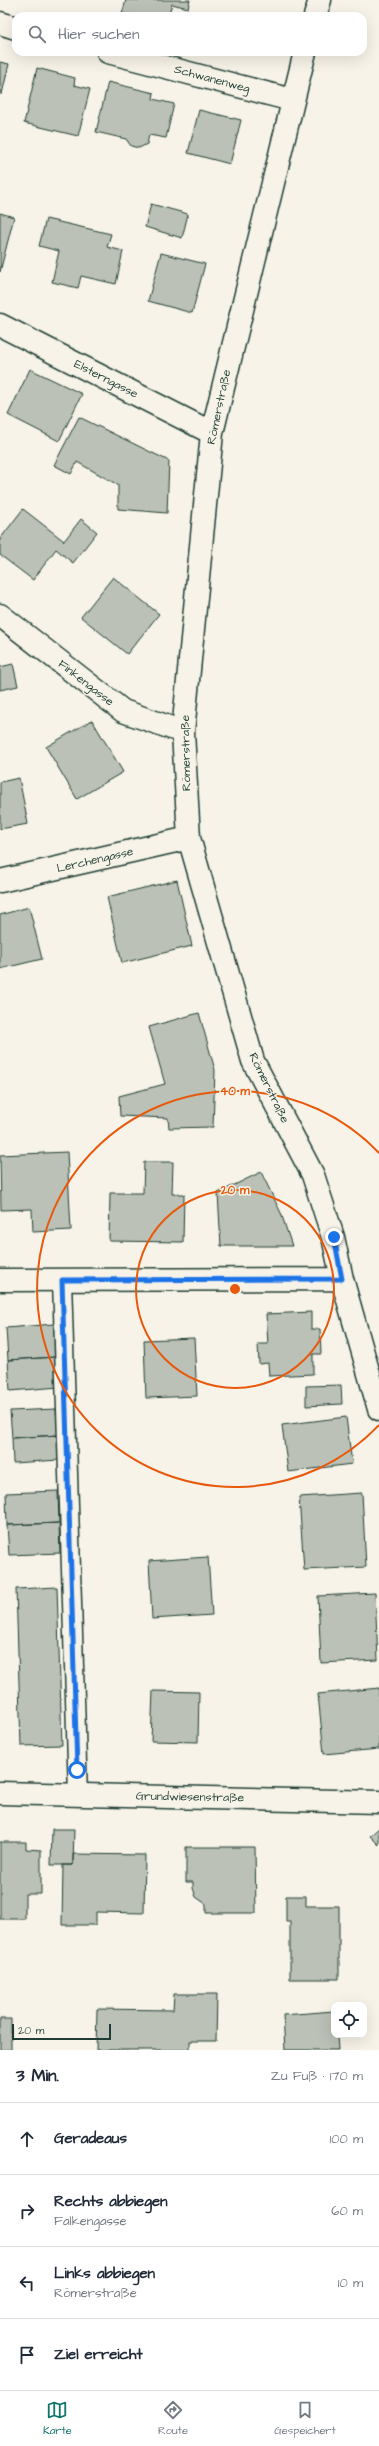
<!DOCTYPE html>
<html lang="de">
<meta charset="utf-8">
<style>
:root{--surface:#fff;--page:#f2f2f3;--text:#1f2937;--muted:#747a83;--line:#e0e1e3;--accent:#0f766e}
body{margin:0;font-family:"Architects Daughter",sans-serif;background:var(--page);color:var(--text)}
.controls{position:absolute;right:12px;bottom:12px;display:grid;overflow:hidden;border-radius:8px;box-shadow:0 4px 16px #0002}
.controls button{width:36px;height:36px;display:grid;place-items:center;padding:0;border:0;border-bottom:1px solid var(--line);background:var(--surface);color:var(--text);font:20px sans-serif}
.scale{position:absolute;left:12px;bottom:10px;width:99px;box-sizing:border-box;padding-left:4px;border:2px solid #1f3d34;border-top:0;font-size:11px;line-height:14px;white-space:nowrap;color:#1f3d34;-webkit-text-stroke:3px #f7f3e8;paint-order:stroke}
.stop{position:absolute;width:12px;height:12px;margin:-9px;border:3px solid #1a73e8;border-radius:50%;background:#fff}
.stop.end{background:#1a73e8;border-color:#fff;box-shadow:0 1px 4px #0008}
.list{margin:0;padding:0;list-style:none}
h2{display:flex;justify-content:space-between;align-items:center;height:52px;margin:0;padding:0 16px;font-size:17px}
h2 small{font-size:13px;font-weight:400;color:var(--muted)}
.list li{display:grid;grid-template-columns:26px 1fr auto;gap:12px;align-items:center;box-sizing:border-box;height:72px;padding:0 16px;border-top:1px solid var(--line)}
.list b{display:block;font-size:15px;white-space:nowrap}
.list p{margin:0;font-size:13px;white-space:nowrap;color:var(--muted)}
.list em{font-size:13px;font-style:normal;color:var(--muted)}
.icon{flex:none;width:22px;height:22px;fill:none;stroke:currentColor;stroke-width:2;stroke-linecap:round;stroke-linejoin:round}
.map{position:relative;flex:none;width:379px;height:2050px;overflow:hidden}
.search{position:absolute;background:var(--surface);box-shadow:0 4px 16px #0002;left:12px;right:12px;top:12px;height:44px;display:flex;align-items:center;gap:10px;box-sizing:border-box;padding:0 14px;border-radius:12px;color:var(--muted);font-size:15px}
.sheet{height:340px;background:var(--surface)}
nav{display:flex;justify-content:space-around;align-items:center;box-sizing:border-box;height:56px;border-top:1px solid var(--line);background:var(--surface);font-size:11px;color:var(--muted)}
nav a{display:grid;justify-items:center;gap:2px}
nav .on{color:var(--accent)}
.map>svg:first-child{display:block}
</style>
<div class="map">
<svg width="379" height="2050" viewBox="0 0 379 2050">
<rect width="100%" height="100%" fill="#f7f3e8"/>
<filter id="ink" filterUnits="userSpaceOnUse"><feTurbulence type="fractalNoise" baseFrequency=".025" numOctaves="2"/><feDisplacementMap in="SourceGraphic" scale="8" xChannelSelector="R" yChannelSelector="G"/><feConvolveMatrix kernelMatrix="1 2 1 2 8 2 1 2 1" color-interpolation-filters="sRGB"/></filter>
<g filter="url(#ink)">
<!-- building -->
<path fill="#bbc1b6" stroke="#1f3d34" d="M 126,0 L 190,0 L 188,8 L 172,4 L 168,16 L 122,14 Z
M 0,62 L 9,64 L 2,94 L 0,94 Z
M 37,68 L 75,78 L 74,85 L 90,89 L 78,136 L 24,123 Z
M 108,82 L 154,93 L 153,99 L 174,104 L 166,138 L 149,135 L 147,144 L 139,148 L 131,146 L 126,139 L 96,132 Z
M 199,110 L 241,120 L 230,164 L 188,153 Z
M 151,204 L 188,214 L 182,238 L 145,227 Z
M 0,213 L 14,217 L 0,272 Z
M 46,219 L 111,234 L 107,247 L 123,251 L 116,284 L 81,276 L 78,288 L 52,282 L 59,251 L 39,246 Z
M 161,253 L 205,264 L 192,313 L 148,301 Z
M 30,369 L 82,394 L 59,441 L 8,415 Z
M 79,417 L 169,461 L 167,513 L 118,509 L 118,485 L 77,462 L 71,474 L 54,465 Z
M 23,509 L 64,541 L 81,519 L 97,532 L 73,563 L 56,549 L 33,580 L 0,555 L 0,539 Z
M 113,577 L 159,614 L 127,654 L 81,617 Z
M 13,664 L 18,686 L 0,690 L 0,667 Z
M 92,720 L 123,772 L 77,799 L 46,747 Z
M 19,778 L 28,824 L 0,829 L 0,782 Z
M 177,880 L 192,946 L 122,963 L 107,897 Z
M 29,907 L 42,959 L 0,969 L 0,915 Z
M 199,1013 L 215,1070 L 213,1127 L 169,1128 L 168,1118 L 120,1116 L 119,1096 L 165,1084 L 149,1027 Z
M 67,1152 L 71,1230 L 33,1232 L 32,1209 L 1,1210 L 0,1155 Z
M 144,1162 L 173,1162 L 172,1194 L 184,1194 L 183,1242 L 109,1241 L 110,1193 L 143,1193 Z
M 261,1172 L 281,1213 L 292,1246 L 221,1246 L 218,1193 Z
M 311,1312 L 311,1329 L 320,1329 L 321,1354 L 313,1354 L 313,1374 L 269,1376 L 268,1363 L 259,1364 L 258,1344 L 268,1344 L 266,1314 Z
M 54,1324 L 56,1357 L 8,1360 L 6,1328 Z
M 194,1338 L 197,1396 L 146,1398 L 144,1340 Z
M 56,1357 L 59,1387 L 10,1391 L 8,1360 Z
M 341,1385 L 342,1404 L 306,1406 L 306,1386 Z
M 56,1409 L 58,1435 L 12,1438 L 10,1411 Z
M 346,1417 L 352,1464 L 288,1472 L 282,1425 Z
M 58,1435 L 59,1460 L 13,1463 L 12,1438 Z
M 58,1491 L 59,1523 L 7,1525 L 6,1493 Z
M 362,1493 L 366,1567 L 304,1570 L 299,1497 Z
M 59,1523 L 60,1553 L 9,1555 L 7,1525 Z
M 208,1557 L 212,1615 L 152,1619 L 149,1561 Z
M 57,1587 L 62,1745 L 21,1746 L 16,1589 Z
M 375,1593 L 378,1660 L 321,1663 L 318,1596 Z
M 379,1688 L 379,1749 L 324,1754 L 318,1694 Z
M 153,1691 L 199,1692 L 198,1742 L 151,1741 Z
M 379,1828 L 379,1845 L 370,1836 Z
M 52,1829 L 74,1829 L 73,1865 L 51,1865 Z
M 0,1842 L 26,1842 L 26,1849 L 41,1850 L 41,1894 L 25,1894 L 25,1919 L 0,1919 Z
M 186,1847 L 255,1847 L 256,1913 L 206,1913 L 206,1904 L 196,1897 L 193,1888 L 193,1882 L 186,1882 Z
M 73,1854 L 145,1855 L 144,1913 L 96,1912 L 96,1925 L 62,1925 L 63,1865 L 73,1865 Z
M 286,1896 L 306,1896 L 306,1906 L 339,1906 L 339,1979 L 290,1979 L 290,1922 L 286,1922 Z
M 174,1994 L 217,1994 L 216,2041 L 190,2041 L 190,2050 L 96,2050 L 97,2009 L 173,2010 Z
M 334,2011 L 334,2035 L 337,2035 L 338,2050 L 285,2050 L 283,2015 Z
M 0,2019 L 11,2019 L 11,2050 L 0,2050 Z"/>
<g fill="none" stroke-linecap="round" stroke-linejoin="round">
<defs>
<path id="service" d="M 62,1280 L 78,1795"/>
<path id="minor" d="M 315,16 L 320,0
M 0,23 L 16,28
M 108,52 L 292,100
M 305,52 L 212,433 L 183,732 L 189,838 L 253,1061 L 313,1175 L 333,1237 L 342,1279 L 379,1409
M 0,325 L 212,433
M 0,615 L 123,711 L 183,732
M 0,881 L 189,838
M 0,1280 L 342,1279
M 0,1793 L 379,1802"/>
</defs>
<!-- service casing -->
<use href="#service" stroke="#1f3d34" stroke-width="21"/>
<!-- minor casing -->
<use href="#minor" stroke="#1f3d34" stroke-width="25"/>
<!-- service -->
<use href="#service" stroke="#f7f3e8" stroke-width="18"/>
<!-- minor -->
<use href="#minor" stroke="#f7f3e8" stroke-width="22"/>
</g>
</g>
<g fill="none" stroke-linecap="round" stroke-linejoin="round" filter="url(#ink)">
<!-- route -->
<path stroke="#1a73e8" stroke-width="5" d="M 77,1770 L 62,1280 L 342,1279 L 334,1237"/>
</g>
<!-- distance rings -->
<g fill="none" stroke="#e8590c" stroke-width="2">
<circle cx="235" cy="1289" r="99"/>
<path d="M379 1425A198 198 0 1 1 379 1153"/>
</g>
<g text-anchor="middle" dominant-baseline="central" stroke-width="3" stroke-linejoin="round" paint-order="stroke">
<!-- street labels -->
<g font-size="12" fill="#1f3d34" stroke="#f7f3e8">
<text transform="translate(212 79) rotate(15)">Schwanenweg</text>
<text transform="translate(106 379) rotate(27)">Elsterngasse</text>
<text transform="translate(219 407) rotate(-78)">Römerstraße</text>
<text transform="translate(86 683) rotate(38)">Finkengasse</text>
<text transform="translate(186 753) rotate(-91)">Römerstraße</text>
<text transform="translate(95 860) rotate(-13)">Lerchengasse</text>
<text transform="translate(269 1088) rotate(64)">Römerstraße</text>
<text transform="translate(190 1797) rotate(1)">Grundwiesenstraße</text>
</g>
</g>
<circle cx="235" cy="1289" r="6" fill="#e8590c" stroke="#f7f3e8" stroke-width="2"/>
<g font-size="12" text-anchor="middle" font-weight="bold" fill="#e8590c" stroke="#f7f3e8" stroke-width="3" stroke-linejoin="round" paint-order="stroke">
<text x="235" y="1095">40 m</text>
<text x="235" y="1194">20 m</text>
</g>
</svg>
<div class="controls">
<button><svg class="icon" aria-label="locate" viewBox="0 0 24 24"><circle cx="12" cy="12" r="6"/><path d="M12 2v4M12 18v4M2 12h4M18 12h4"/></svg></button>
</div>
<div class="scale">20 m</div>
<div class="stop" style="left:77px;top:1770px"></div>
<div class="stop end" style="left:334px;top:1237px"></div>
<div class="search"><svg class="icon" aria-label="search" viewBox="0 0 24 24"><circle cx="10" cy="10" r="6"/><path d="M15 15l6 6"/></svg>Hier suchen</div>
</div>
<section class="sheet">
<h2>3 Min.<small>Zu Fuß · 170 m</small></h2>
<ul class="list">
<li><svg class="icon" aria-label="ahead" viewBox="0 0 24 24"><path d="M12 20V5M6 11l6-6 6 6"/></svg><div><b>Geradeaus</b></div><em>100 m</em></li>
<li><svg class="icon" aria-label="right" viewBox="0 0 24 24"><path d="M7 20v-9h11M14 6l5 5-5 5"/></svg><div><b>Rechts abbiegen</b><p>Falkengasse</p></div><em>60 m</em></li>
<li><svg class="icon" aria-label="left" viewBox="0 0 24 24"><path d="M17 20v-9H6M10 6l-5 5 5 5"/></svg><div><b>Links abbiegen</b><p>Römerstraße</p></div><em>10 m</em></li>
<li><svg class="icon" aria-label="arrive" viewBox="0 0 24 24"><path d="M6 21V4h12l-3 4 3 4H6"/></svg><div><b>Ziel erreicht</b></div></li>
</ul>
</section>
<nav>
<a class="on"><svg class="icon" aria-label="map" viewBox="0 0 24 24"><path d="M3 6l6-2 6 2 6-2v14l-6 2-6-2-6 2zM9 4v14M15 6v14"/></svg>Karte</a>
<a><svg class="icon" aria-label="directions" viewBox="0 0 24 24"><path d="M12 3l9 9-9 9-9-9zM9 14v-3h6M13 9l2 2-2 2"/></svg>Route</a>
<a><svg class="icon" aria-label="saved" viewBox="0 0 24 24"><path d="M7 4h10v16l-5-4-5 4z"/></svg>Gespeichert</a>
</nav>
